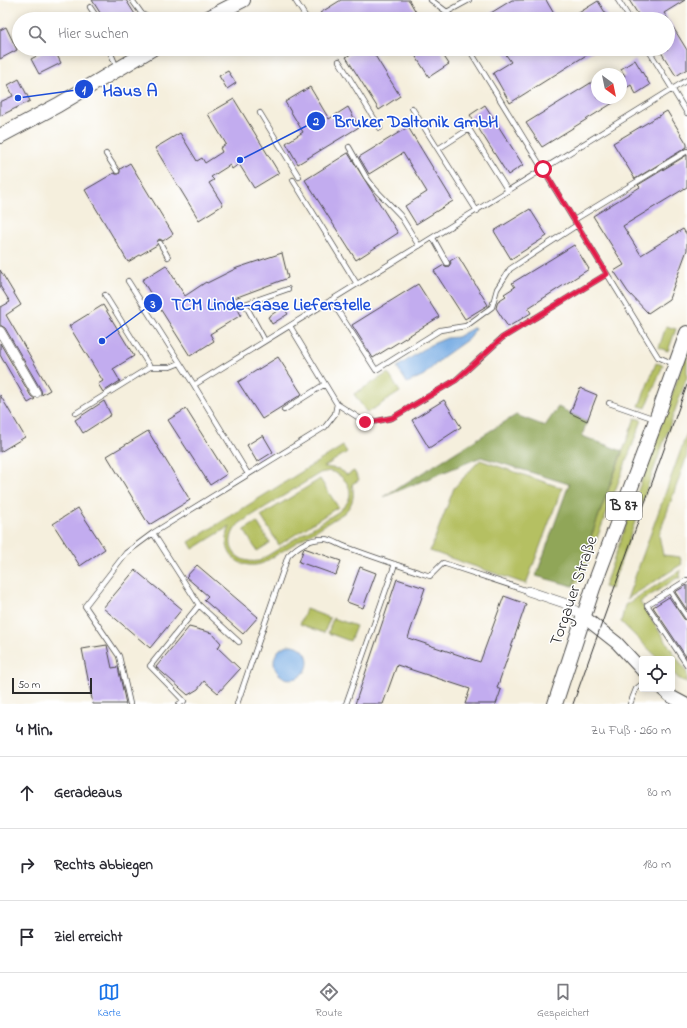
<!DOCTYPE html>
<html lang="de">
<meta charset="utf-8">
<style>
:root{--surface:#fff;--page:#f7f7f7;--text:#2b2b33;--muted:#7c7c81;--line:#e1e1e2;--accent:#1a73e8}
body{margin:0;font-family:"Indie Flower",sans-serif;background:var(--page);color:var(--text)}
.controls{position:absolute;right:12px;bottom:12px;display:grid;overflow:hidden;border-radius:4px;box-shadow:0 2px 10px #0003}
.controls button{width:36px;height:36px;display:grid;place-items:center;padding:0;border:0;border-bottom:1px solid var(--line);background:var(--surface);color:var(--text);font:20px sans-serif}
.compass{position:absolute;left:591px;top:68px;width:36px;height:36px;border-radius:50%;background:var(--surface);box-shadow:0 2px 10px #0003;rotate:147deg}
.scale{position:absolute;left:12px;bottom:10px;width:80px;box-sizing:border-box;padding-left:4px;border:2px solid #2b2b2b;border-top:0;font-size:11px;line-height:14px;white-space:nowrap;color:#2b2b2b;-webkit-text-stroke:3px #fff;paint-order:stroke}
.stop{position:absolute;width:12px;height:12px;margin:-9px;border:3px solid #e11d48;border-radius:50%;background:#fff}
.stop.end{background:#e11d48;border-color:#fff;box-shadow:0 1px 4px #0008}
.list{margin:0;padding:0;list-style:none}
h2{display:flex;justify-content:space-between;align-items:center;height:52px;margin:0;padding:0 16px;font-size:17px}
h2 small{font-size:13px;font-weight:400;color:var(--muted)}
.list li{display:grid;grid-template-columns:26px 1fr auto;gap:12px;align-items:center;box-sizing:border-box;height:72px;padding:0 16px;border-top:1px solid var(--line)}
.list b{display:block;font-size:15px;white-space:nowrap}
.list em{font-size:13px;font-style:normal;color:var(--muted)}
.icon{flex:none;width:22px;height:22px;fill:none;stroke:currentColor;stroke-width:2;stroke-linecap:round;stroke-linejoin:round}
.map{position:relative;flex:none;width:687px;height:704px;overflow:hidden}
.search{position:absolute;background:var(--surface);box-shadow:0 2px 10px #0003;left:12px;right:12px;top:12px;height:44px;display:flex;align-items:center;gap:10px;box-sizing:border-box;padding:0 14px;border-radius:22px;color:var(--muted);font-size:15px}
.sheet{height:268px;background:var(--surface)}
nav{display:flex;justify-content:space-around;align-items:center;box-sizing:border-box;height:56px;border-top:1px solid var(--line);background:var(--surface);font-size:11px;color:var(--muted)}
nav a{display:grid;justify-items:center;gap:2px}
nav .on{color:var(--accent)}
.map>svg:first-child{display:block}
</style>
<div class="map">
<svg width="687" height="704" viewBox="0 0 687 704">
<rect width="100%" height="100%" fill="#fff"/>
<filter id="ink" filterUnits="userSpaceOnUse"><feTurbulence type="fractalNoise" baseFrequency=".025" numOctaves="2"/><feDisplacementMap in="SourceGraphic" scale="8" xChannelSelector="R" yChannelSelector="G"/><feConvolveMatrix kernelMatrix="1 2 1 2 8 2 1 2 1" color-interpolation-filters="sRGB"/></filter>
<filter id="wash" filterUnits="userSpaceOnUse"><feTurbulence type="fractalNoise" baseFrequency=".012" numOctaves="4" result="noise"/><feDisplacementMap in="SourceGraphic" scale="16" xChannelSelector="R" yChannelSelector="G"/><feGaussianBlur stdDeviation="0.9" result="paint"/><feColorMatrix in="noise" values="0 0 0 0 0 0 0 0 0 0 0 0 0 0 0 0 0 1.4 0 .05"/><feComposite in="paint" operator="in"/></filter>
<g filter="url(#wash)">
<rect width="100%" height="100%" fill="#f5efdd"/>
<!-- green -->
<path fill="#b5c062" stroke="#707646" fill-rule="evenodd" d="M 666,326 L 676,329 L 668,351 L 659,348 Z
M 687,352 L 687,377 L 611,589 L 604,587 Z
M 656,363 L 663,365 L 646,408 L 639,406 Z
M 388,373 L 400,392 L 367,413 L 354,394 Z
M 635,418 L 642,420 L 581,580 L 573,586 Z
M 687,433 L 687,456 L 659,535 L 663,555 L 680,557 L 682,564 L 627,599 Z
M 343,446 L 347,452 L 324,467 L 339,469 L 347,475 L 354,471 L 359,480 L 352,484 C 355,496 353,504 344,513 L 263,563 C 248,569 229,562 227,544 C 226,538 228,531 230,526 L 193,549 L 189,542 ZM 330,471 C 343,475 356,488 347,503 C 345,506 341,509 338,512 L 259,561 C 233,565 221,541 240,523 L 320,473 Z
M 480,460 L 562,488 L 526,584 L 430,551 L 454,488 Z
M 320,479 L 338,507 L 279,545 L 261,516 Z
M 257,522 L 270,543 L 257,551 L 244,530 Z
M 681,570 L 680,578 L 677,578 L 640,602 L 687,673 L 687,683 L 678,678 L 672,672 L 672,659 L 659,659 L 621,622 L 625,605 Z
M 306,609 L 330,618 L 324,633 L 300,624 Z
M 333,618 L 356,626 L 350,641 L 328,633 Z"/>
<!-- forest -->
<path fill="#90a658" stroke="#5e6842" d="M 558,407 L 587,421 L 582,436 L 622,451 L 573,586 L 536,576 L 569,484 L 481,457 L 383,497 L 516,415 L 545,426 Z"/>
<!-- water -->
<path fill="#76abe3" stroke="#506b87" d="M 473,328 L 475,328 L 471,337 L 443,357 L 424,375 L 407,383 L 397,367 L 430,345 L 447,338 L 457,337 Z
M274 662a17 17 0 1 1 34 0a17 17 0 1 1-34 0Z"/>
<g id="blocks">
<!-- building -->
<path fill="#c2acef" d="M 92,0 L 126,0 L 138,19 L 104,19 Z
M 341,0 L 409,0 L 420,19 L 323,19 L 320,13 Z
M 512,0 L 546,0 L 557,19 L 481,19 Z
M 629,0 L 685,0 L 664,13 L 668,19 L 641,19 Z
M 598,1 L 609,19 L 569,19 Z
M 668,19 L 687,50 L 687,69 L 676,76 L 659,49 L 668,49 Z
M 6,27 L 17,50 L 0,59 L 0,30 Z
M 50,49 L 54,49 L 61,63 L 39,74 L 31,59 Z
M 359,49 L 371,49 L 400,96 L 379,110 L 346,57 Z
M 411,49 L 439,49 L 449,64 L 429,77 Z
M 502,49 L 596,49 L 510,103 L 493,73 L 511,62 Z
M 635,60 L 650,85 L 636,94 L 631,85 L 621,91 L 621,78 L 625,76 L 621,69 Z
M 228,71 L 236,83 L 227,89 L 219,76 Z
M 19,79 L 30,101 L 0,116 L 0,102 L 13,96 L 8,85 Z
M 597,79 L 597,98 L 621,98 L 542,147 L 526,123 Z
M 310,87 L 329,119 L 348,107 L 359,127 L 298,164 L 286,143 L 303,132 L 285,102 Z
M 234,99 L 279,173 L 254,188 L 239,164 L 232,169 L 230,165 L 211,177 L 214,180 L 209,183 L 223,205 L 199,220 L 155,148 L 180,133 L 197,161 L 202,158 L 205,163 L 222,152 L 220,148 L 226,144 L 208,114 Z
M 485,105 L 523,165 L 508,175 L 470,115 Z
M 667,111 L 687,144 L 687,147 L 635,179 L 613,143 Z
M 408,127 L 453,201 L 416,224 L 405,206 L 427,192 L 403,153 L 369,174 L 359,157 Z
M 348,153 L 398,233 L 356,260 L 305,180 Z
M 687,155 L 687,187 L 623,226 L 641,255 L 683,229 L 687,235 L 687,250 L 669,299 L 648,313 L 628,292 L 614,271 L 624,265 L 593,216 L 640,187 L 638,185 Z
M 130,163 L 173,234 L 163,241 L 160,239 L 158,240 L 157,245 L 128,262 L 85,190 L 114,173 L 116,174 L 119,174 L 120,172 L 120,169 Z
M 530,209 L 547,236 L 511,259 L 494,231 Z
M 574,245 L 589,269 L 528,308 L 531,313 L 508,327 L 496,308 L 498,301 L 506,296 L 504,294 L 515,287 L 512,283 Z
M 282,253 L 288,278 L 232,299 L 241,315 L 210,334 L 214,341 L 190,356 L 142,280 L 166,265 L 185,296 L 206,282 L 207,283 L 237,268 Z
M 458,256 L 488,305 L 465,319 L 434,271 L 444,265 L 447,267 L 449,266 L 451,263 L 450,261 Z
M 0,270 L 21,305 L 6,315 L 50,390 L 43,394 L 42,395 L 41,390 L 5,328 L 0,325 L 0,306 L 1,307 L 10,302 L 0,286 Z
M 418,284 L 439,317 L 373,358 L 352,325 Z
M 103,305 L 134,356 L 113,369 L 120,381 L 103,392 L 98,384 L 103,381 L 69,326 Z
M 283,307 L 288,314 L 272,324 L 268,317 Z
M 0,343 L 31,396 L 35,399 L 28,403 L 0,355 Z
M 278,357 L 302,394 L 262,419 L 238,382 Z
M 580,388 L 597,395 L 587,421 L 570,413 Z
M 0,395 L 25,437 L 0,452 Z
M 444,400 L 461,427 L 429,448 L 412,420 Z
M 104,401 L 111,415 L 83,433 L 75,420 Z
M 186,409 L 227,474 L 210,485 L 168,420 Z
M 148,431 L 190,500 L 149,525 L 107,456 Z
M 263,435 L 273,452 L 257,462 L 247,445 Z
M 78,508 L 105,549 L 80,566 L 53,524 Z
M 304,548 L 341,561 L 336,575 L 299,562 Z
M 197,565 L 258,617 L 243,634 L 204,600 L 208,596 L 186,577 Z
M 360,567 L 376,573 L 363,608 L 347,602 Z
M 135,570 L 182,609 L 150,648 L 103,608 Z
M 397,579 L 425,588 L 408,638 L 480,662 L 504,596 L 526,604 L 497,688 L 501,690 L 496,704 L 465,704 L 470,689 L 397,665 L 383,704 L 355,704 Z
M 687,585 L 687,610 L 675,592 Z
M 669,597 L 684,619 L 687,621 L 687,658 L 653,607 Z
M 189,627 L 212,633 L 221,643 L 218,648 L 240,669 L 218,693 L 204,681 L 198,689 L 188,695 L 156,667 Z
M 107,645 L 112,668 L 118,667 L 126,704 L 93,704 L 82,649 Z"/>
</g>
</g>
<g filter="url(#ink)">
<use href="#blocks" fill-opacity="0" stroke="#494846" stroke-width="1"/>
<g fill="none" stroke-linecap="round" stroke-linejoin="round">
<defs>
<path id="service" d="M 132,0 L 142,14 L 151,19
M 295,0 L 307,19
M 431,0 L 447,12 L 451,19
M 618,0 L 630,19
M 90,7 L 98,19
M 447,12 L 469,0
M 109,49 L 117,68
M 469,49 L 658,357 L 674,364
M 648,49 L 687,113
M 339,61 L 380,128
M 412,108 L 477,211
M 260,113 L 299,177
M 349,147 L 366,177 L 375,189 L 400,215 L 419,246
M 438,149 L 469,129 L 508,191
M 106,154 L 117,171
M 293,180 L 357,284
M 574,220 L 687,151
M 433,238 L 447,263
M 160,243 L 168,257
M 128,281 L 194,385 L 248,474
M 105,295 L 150,367 L 170,367 L 180,363
M 331,300 L 376,370 L 440,330 L 466,326 L 492,307 L 497,289 L 510,269 L 577,225
M 265,341 L 245,304 L 288,289
M 194,385 L 687,80
M 609,403 L 655,419
M 337,404 L 367,423 L 392,418 L 456,380 L 502,338 L 607,274
M 284,410 L 325,384
M 76,413 L 150,367
M 153,533 L 199,605 L 150,666 L 184,701 L 179,704
M 687,580 L 647,605 L 687,665
M 670,591 L 687,617
M 199,605 L 239,642
M 130,704 L 119,656 L 85,606 L 126,553 L 153,533 L 325,427 L 335,414 L 337,404 L 290,326
M 237,704 L 288,556 C 298,545 311,538 326,539 C 333,540 342,546 349,548 C 376,558 403,567 430,576 L 443,563 L 528,591
M 346,704 L 395,564
M 630,704 L 636,689 L 642,684"/>
<path id="minor" d="M 0,331 L 36,393
M 528,591 L 564,603 L 584,617"/>
<path id="secondary" d="M 584,617 L 617,643 L 642,670
M 662,689 L 670,696 L 685,704"/>
<path id="primary" d="M 206,19 L 243,0
M 0,136 L 58,105 L 152,49
M 555,704 L 593,588 L 652,431 L 687,333"/>
</defs>
<!-- service casing -->
<use href="#service" stroke="#494846" stroke-width="6"/>
<!-- minor casing -->
<use href="#minor" stroke="#494846" stroke-width="10"/>
<!-- secondary casing -->
<use href="#secondary" stroke="#494846" stroke-width="14"/>
<!-- primary casing -->
<use href="#primary" stroke="#494846" stroke-width="16"/>
<!-- service -->
<use href="#service" stroke="#fff" stroke-width="4.5"/>
<!-- minor -->
<use href="#minor" stroke="#fff" stroke-width="9"/>
<!-- secondary -->
<use href="#secondary" stroke="#fff" stroke-width="12"/>
<!-- primary -->
<use href="#primary" stroke="#fff" stroke-width="14"/>
<!-- tram -->
<path stroke="#2b2b2b" stroke-width="1" d="M 573,704 L 687,385"/>
</g>
</g>
<g fill="none" stroke-linecap="round" stroke-linejoin="round" filter="url(#ink)">
<!-- route -->
<path stroke="#e11d48" stroke-width="5" d="M 365,422 L 367,423 L 392,418 L 456,380 L 502,338 L 607,274 L 543,169"/>
</g>
<g text-anchor="middle" dominant-baseline="central" stroke-width="3" stroke-linejoin="round" paint-order="stroke">
<!-- shield labels -->
<rect fill="#fff" stroke="#6b6b6b" stroke-width="1" x="606" y="492" width="36" height="28" rx="3"/>
<g font-size="16" font-weight="bold" fill="#2b2b2b">
<text x="624" y="506">B 87</text>
</g>
<!-- street labels -->
<g font-size="17" fill="#2b2b2b" stroke="#fff">
<text transform="translate(574 591) rotate(-71)">Torgauer Straße</text>
</g>
</g>
<!-- callouts -->
<path fill="none" stroke="#1d4ed8" stroke-width="1.5" d="M18 98L84 89M240 160L316 121M102 341L153 303"/>
<g fill="#1d4ed8" stroke="#fff" stroke-width="1.5">
<circle cx="18" cy="98" r="4"/>
<circle cx="240" cy="160" r="4"/>
<circle cx="102" cy="341" r="4"/>
<circle cx="84" cy="89" r="10"/>
<circle cx="316" cy="121" r="10"/>
<circle cx="153" cy="303" r="10"/>
</g>
<g font-size="12" text-anchor="middle" font-weight="bold" fill="#fff">
<text x="84" y="94">1</text>
<text x="316" y="125">2</text>
<text x="153" y="308">3</text>
</g>
<g font-size="18" text-anchor="middle" font-weight="bold" fill="#1d4ed8" stroke="#fff" stroke-width="3" stroke-linejoin="round" paint-order="stroke">
<text x="130" y="96">Haus A</text>
<text x="416" y="127">Bruker Daltonik GmbH</text>
<text x="271" y="310">TCM Linde-Gase Lieferstelle</text>
</g>
</svg>
<div class="controls">
<button><svg class="icon" aria-label="locate" viewBox="0 0 24 24"><circle cx="12" cy="12" r="6"/><path d="M12 2v4M12 18v4M2 12h4M18 12h4"/></svg></button>
</div>
<svg class="compass" viewBox="-18 -18 36 36"><path d="M0-13l5 13h-10z" fill="#e53935"/><path d="M0 13l5-13h-10z" fill="#7c7c81"/></svg>
<div class="scale">50 m</div>
<div class="stop" style="left:543px;top:169px"></div>
<div class="stop end" style="left:365px;top:422px"></div>
<div class="search"><svg class="icon" aria-label="search" viewBox="0 0 24 24"><circle cx="10" cy="10" r="6"/><path d="M15 15l6 6"/></svg>Hier suchen</div>
</div>
<section class="sheet">
<h2>4 Min.<small>Zu Fuß · 260 m</small></h2>
<ul class="list">
<li><svg class="icon" aria-label="ahead" viewBox="0 0 24 24"><path d="M12 20V5M6 11l6-6 6 6"/></svg><div><b>Geradeaus</b></div><em>80 m</em></li>
<li><svg class="icon" aria-label="right" viewBox="0 0 24 24"><path d="M7 20v-9h11M14 6l5 5-5 5"/></svg><div><b>Rechts abbiegen</b></div><em>180 m</em></li>
<li><svg class="icon" aria-label="arrive" viewBox="0 0 24 24"><path d="M6 21V4h12l-3 4 3 4H6"/></svg><div><b>Ziel erreicht</b></div></li>
</ul>
</section>
<nav>
<a class="on"><svg class="icon" aria-label="map" viewBox="0 0 24 24"><path d="M3 6l6-2 6 2 6-2v14l-6 2-6-2-6 2zM9 4v14M15 6v14"/></svg>Karte</a>
<a><svg class="icon" aria-label="directions" viewBox="0 0 24 24"><path d="M12 3l9 9-9 9-9-9zM9 14v-3h6M13 9l2 2-2 2"/></svg>Route</a>
<a><svg class="icon" aria-label="saved" viewBox="0 0 24 24"><path d="M7 4h10v16l-5-4-5 4z"/></svg>Gespeichert</a>
</nav>
